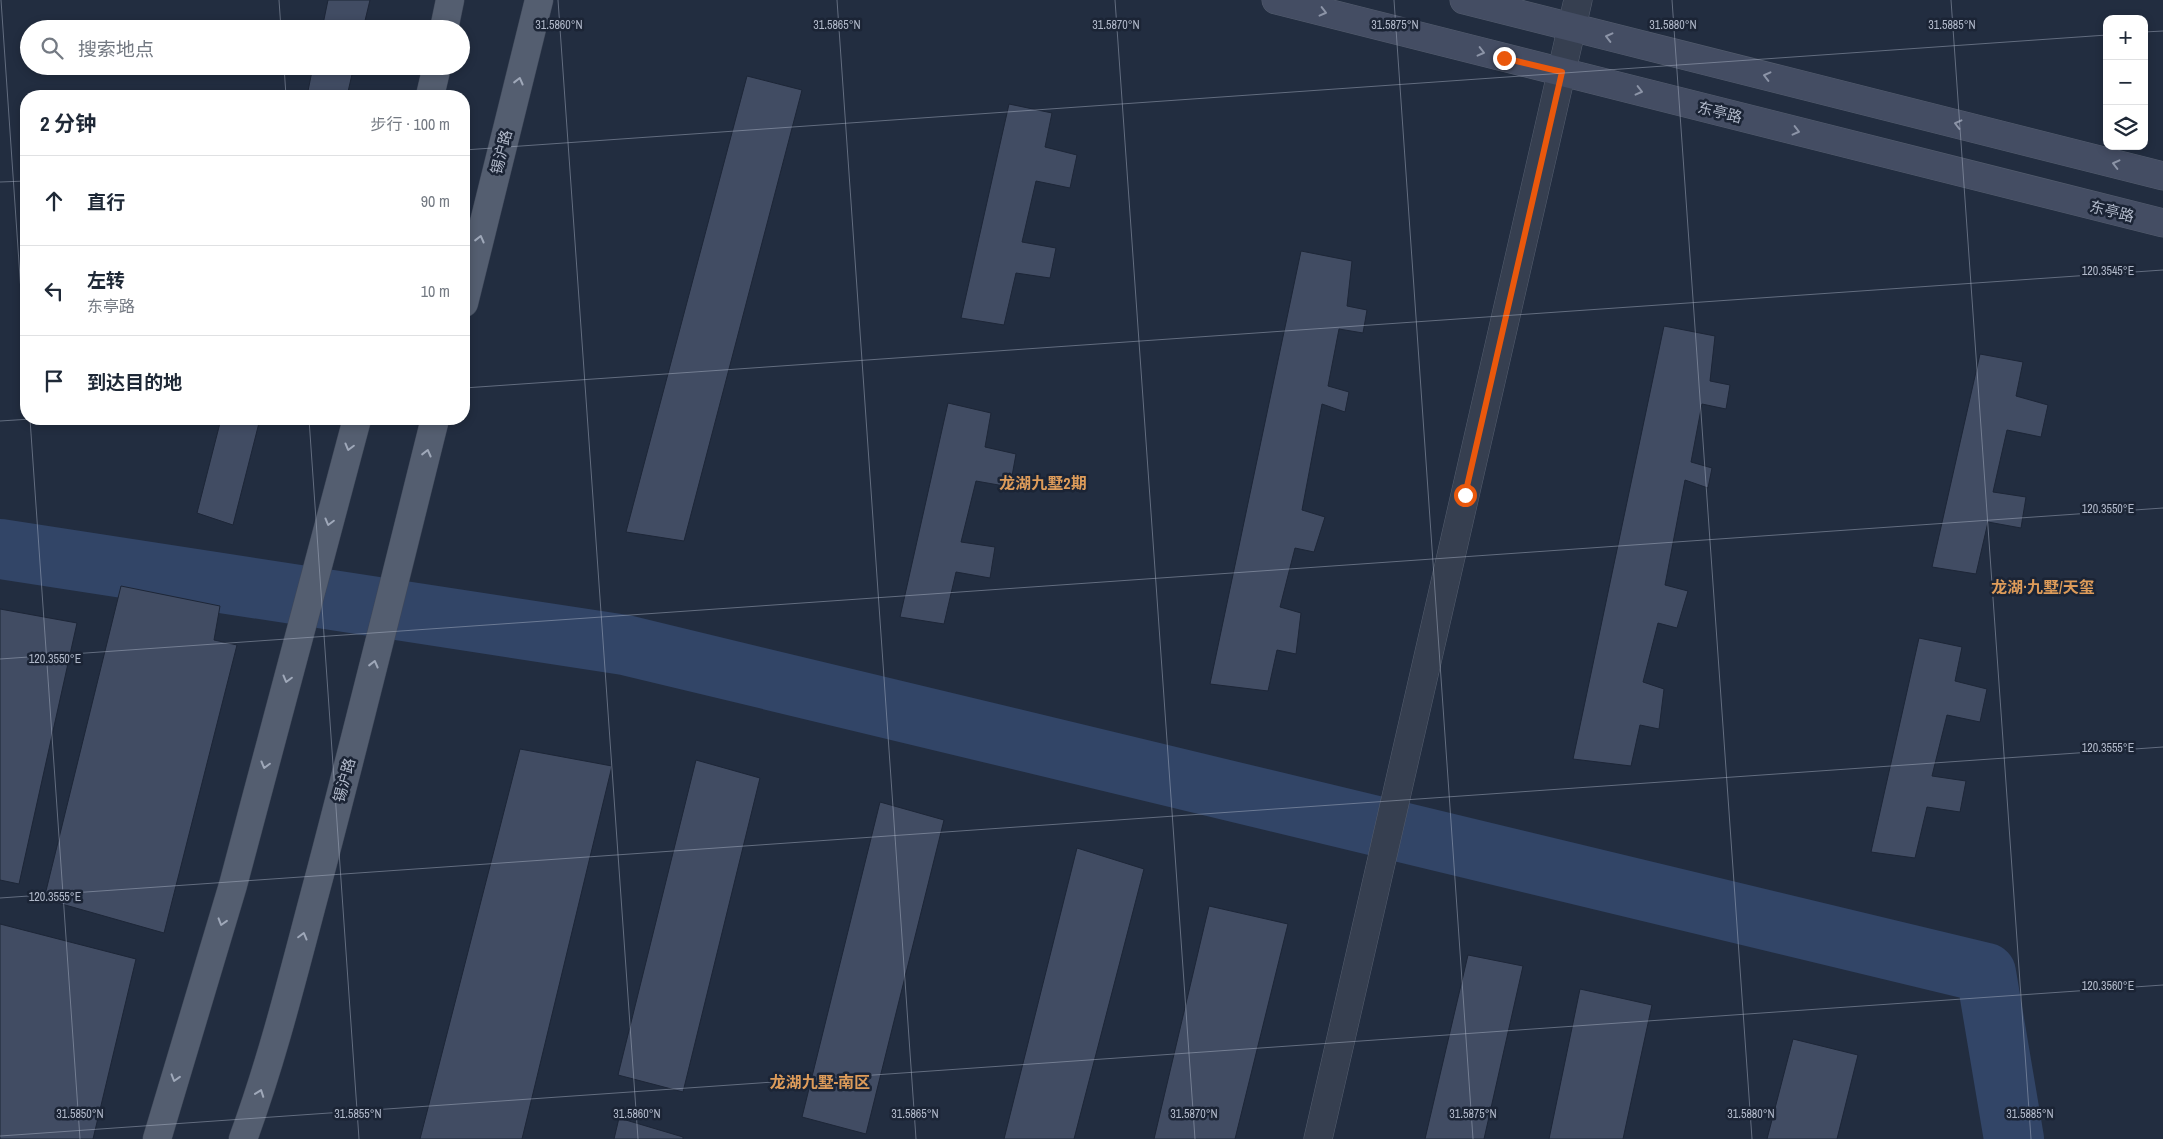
<!DOCTYPE html>
<html lang="zh">
<meta charset="utf-8">
<style>
:root{--surface:#fff;--page:#f2f2f3;--text:#1f2937;--muted:#747a83;--line:#e0e1e3}
body{margin:0;font-family:"Archivo Narrow","Noto Sans SC",sans-serif;background:var(--page);color:var(--text)}
.controls{position:absolute;right:15px;top:15px;display:grid;overflow:hidden;border-radius:10px;box-shadow:0 2px 8px #0003}
.controls button{width:45px;height:45px;display:grid;place-items:center;padding:0;border:0;border-bottom:1px solid var(--line);background:var(--surface);color:var(--text);font:25px sans-serif}
.stop{position:absolute;width:15px;height:15px;margin:-11px;border:4px solid #ea580c;border-radius:50%;background:#fff}
.stop.end{background:#ea580c;border-color:#fff;box-shadow:0 1px 5px #0008}
.list{margin:0;padding:0;list-style:none}
h2{display:flex;justify-content:space-between;align-items:center;height:65px;margin:0;padding:0 20px;font-size:21px}
h2 small{font-size:16px;font-weight:400;color:var(--muted)}
.list li{display:grid;grid-template-columns:32px 1fr auto;gap:15px;align-items:center;box-sizing:border-box;height:90px;padding:0 20px;border-top:1px solid var(--line)}
.list b{display:block;font-size:19px;white-space:nowrap}
.list p{margin:0;font-size:16px;white-space:nowrap;color:var(--muted)}
.list em{font-size:16px;font-style:normal;color:var(--muted)}
.icon{flex:none;width:28px;height:28px;fill:none;stroke:currentColor;stroke-width:2;stroke-linecap:round;stroke-linejoin:round}
.map{position:relative;flex:none;width:2163px;height:1139px;overflow:hidden}
.search{position:absolute;background:var(--surface);box-shadow:0 2px 8px #0003;left:20px;top:20px;width:450px;height:55px;display:flex;align-items:center;gap:12px;box-sizing:border-box;padding:0 18px;border-radius:28px;color:var(--muted);font-size:19px}
.panel{position:absolute;background:var(--surface);box-shadow:0 2px 8px #0003;left:20px;top:90px;width:450px;height:335px;border-radius:20px}
.map>svg:first-child{display:block}
</style>
<div class="map">
<svg width="2163" height="1139" viewBox="0 0 2163 1139">
<rect width="100%" height="100%" fill="#222d40"/>
<g fill="none" stroke-linecap="round" stroke-linejoin="round">
<!-- river -->
<path stroke="#324567" stroke-width="60" d="M 0,549 L 625,645 L 1986,973 L 2014,1139"/>
</g>
<!-- building -->
<path fill="#414c63" stroke="#1d2637" d="M 328,0 L 370,0 L 363,29 L 322,29 Z
M 313,66 L 354,66 L 347,96 L 307,96 Z
M 747,76 L 802,90 L 684,541 L 626,532 Z
M 1009,104 L 1052,113 L 1045,147 L 1077,155 L 1070,188 L 1036,181 L 1022,242 L 1056,248 L 1050,278 L 1016,273 L 1004,325 L 961,318 Z
M 1301,251 L 1352,261 L 1347,306 L 1367,310 L 1363,333 L 1339,329 L 1328,386 L 1349,392 L 1345,412 L 1322,404 L 1302,510 L 1325,517 L 1314,552 L 1295,548 L 1280,607 L 1301,613 L 1296,654 L 1277,650 L 1268,691 L 1210,684 Z
M 1664,326 L 1715,336 L 1710,381 L 1730,385 L 1726,409 L 1702,404 L 1691,462 L 1712,468 L 1708,488 L 1685,480 L 1665,585 L 1688,591 L 1677,628 L 1658,623 L 1643,682 L 1664,689 L 1659,729 L 1640,725 L 1631,766 L 1573,759 Z
M 1980,354 L 2023,362 L 2016,396 L 2048,405 L 2041,437 L 2007,430 L 1993,492 L 2026,497 L 2021,528 L 1988,522 L 1976,574 L 1932,567 Z
M 948,403 L 991,413 L 985,447 L 1016,454 L 1010,487 L 976,481 L 961,542 L 995,547 L 990,578 L 956,572 L 944,624 L 900,617 Z
M 221,419 L 260,419 L 233,525 L 197,513 Z
M 121,586 L 220,606 L 214,640 L 237,645 L 164,933 L 44,899 Z
M 0,609 L 77,623 L 19,884 L 0,880 Z
M 1919,638 L 1962,647 L 1955,681 L 1987,689 L 1980,722 L 1947,715 L 1932,776 L 1966,781 L 1960,812 L 1927,807 L 1915,858 L 1871,852 Z
M 520,749 L 612,766 L 522,1139 L 420,1139 Z
M 696,760 L 760,778 L 683,1092 L 618,1075 Z
M 880,802 L 944,820 L 866,1134 L 802,1117 Z
M 1077,848 L 1144,869 L 1074,1139 L 1004,1139 Z
M 1209,906 L 1288,924 L 1235,1139 L 1154,1139 Z
M 0,924 L 136,959 L 93,1139 L 0,1139 Z
M 1468,955 L 1523,966 L 1484,1139 L 1425,1139 Z
M 1580,989 L 1652,1005 L 1623,1139 L 1549,1139 Z
M 1793,1039 L 1858,1055 L 1837,1139 L 1767,1139 Z
M 619,1118 L 683,1137 L 683,1139 L 614,1139 Z"/>
<g fill="none" stroke-linecap="round" stroke-linejoin="round">
<defs>
<path id="street" d="M 1318,1139 L 1578,0"/>
<path id="secondary" d="M 1276,0 L 2163,223
M 1464,0 L 2163,176"/>
<path id="primary" d="M 444,29 L 450,0
M 430,96 L 437,66
M 464,303 L 539,0
M 157,1139 L 233,885 L 357,419
M 243,1139 C 275,1052 296,963 320,874 C 360,722 397,571 435,419"/>
</defs>
<!-- street casing -->
<use href="#street" stroke="#545d6e" stroke-width="29"/>
<!-- secondary casing -->
<use href="#secondary" stroke="#545d6e" stroke-width="29"/>
<!-- primary casing -->
<use href="#primary" stroke="#3f4859" stroke-width="29"/>
<!-- street -->
<use href="#street" stroke="#363f50" stroke-width="28"/>
<!-- secondary -->
<use href="#secondary" stroke="#444d63" stroke-width="28"/>
<!-- primary -->
<use href="#primary" stroke="#545e70" stroke-width="28"/>
</g>
<!-- one-way arrows -->
<defs><path id="oneway-chevron" d="M-2-3.5L2.5 0L-2 3.5" fill="none" stroke-width="1.6" stroke-linecap="round" stroke-linejoin="round" transform="scale(1.25)"/></defs>
<g stroke="#8c94a7">
<use href="#oneway-chevron" transform="translate(1323 12) rotate(14)"/>
<use href="#oneway-chevron" transform="translate(1609 37) rotate(-166)"/>
<use href="#oneway-chevron" transform="translate(1481 52) rotate(14)"/>
<use href="#oneway-chevron" transform="translate(1767 76) rotate(-166)"/>
<use href="#oneway-chevron" transform="translate(1639 91) rotate(14)"/>
<use href="#oneway-chevron" transform="translate(1958 124) rotate(-166)"/>
<use href="#oneway-chevron" transform="translate(1796 131) rotate(14)"/>
<use href="#oneway-chevron" transform="translate(2116 164) rotate(-166)"/>
</g>
<g stroke="#9fa8b9">
<use href="#oneway-chevron" transform="translate(519 81) rotate(-76)"/>
<use href="#oneway-chevron" transform="translate(480 239) rotate(-76)"/>
<use href="#oneway-chevron" transform="translate(349 447) rotate(105)"/>
<use href="#oneway-chevron" transform="translate(427 453) rotate(-76)"/>
<use href="#oneway-chevron" transform="translate(329 522) rotate(105)"/>
<use href="#oneway-chevron" transform="translate(374 664) rotate(-76)"/>
<use href="#oneway-chevron" transform="translate(287 679) rotate(105)"/>
<use href="#oneway-chevron" transform="translate(265 765) rotate(105)"/>
<use href="#oneway-chevron" transform="translate(222 922) rotate(107)"/>
<use href="#oneway-chevron" transform="translate(303 936) rotate(-75)"/>
<use href="#oneway-chevron" transform="translate(175 1078) rotate(107)"/>
<use href="#oneway-chevron" transform="translate(260 1093) rotate(-70)"/>
</g>
<g fill="none" stroke-linecap="round" stroke-linejoin="round">
<!-- route -->
<path stroke="#ea580c" stroke-width="6" d="M 1465,495 L 1562,72 L 1504,58"/>
</g>
<!-- ticks -->
<path fill="none" stroke="#b2bacb" stroke-width="1" stroke-opacity="0.45" d="M 1,0 L 26,365M 279,0 L 281,29M 558,0 L 638,1139M 837,0 L 916,1139M 1115,0 L 1195,1139M 1394,0 L 1473,1139M 1672,0 L 1752,1139M 1951,0 L 2031,1139M 2144,32 L 2163,31M 284,66 L 286,96M 464,150 L 2107,35M 0,182 L 26,181M 464,388 L 2163,270M 30,419 L 80,1139M 309,419 L 359,1139M 0,421 L 31,419M 0,659 L 2163,508M 0,898 L 2163,747M 0,1136 L 2163,985"/>
<g text-anchor="middle" dominant-baseline="central" stroke-width="5" stroke-linejoin="round" paint-order="stroke">
<!-- street labels -->
<g font-size="15" fill="#b2bacb" stroke="#1b2435">
<text transform="translate(1720 112) rotate(14)">东亭路</text>
<text transform="translate(501 152) rotate(-76)">锡沪路</text>
<text transform="translate(2112 211) rotate(14)">东亭路</text>
<text transform="translate(344 780) rotate(-75)">锡沪路</text>
</g>
<!-- neighbourhood labels -->
<g font-size="16" font-weight="bold" fill="#de9c5a" stroke="#1b2435">
<text x="1043" y="483">龙湖九墅2期</text>
<text x="2043" y="587">龙湖·九墅/天玺</text>
<text x="820" y="1082">龙湖九墅-南区</text>
</g>
</g>
<g font-size="12" text-anchor="middle" fill="#b2bacb" stroke="#1b2435" stroke-width="5" stroke-linejoin="round" paint-order="stroke">
<text x="559" y="29">31.5860°N</text>
<text x="837" y="29">31.5865°N</text>
<text x="1116" y="29">31.5870°N</text>
<text x="1395" y="29">31.5875°N</text>
<text x="1673" y="29">31.5880°N</text>
<text x="1952" y="29">31.5885°N</text>
<text x="2108" y="275">120.3545°E</text>
<text x="2108" y="513">120.3550°E</text>
<text x="55" y="663">120.3550°E</text>
<text x="2108" y="752">120.3555°E</text>
<text x="55" y="901">120.3555°E</text>
<text x="2108" y="990">120.3560°E</text>
<text x="80" y="1118">31.5850°N</text>
<text x="358" y="1118">31.5855°N</text>
<text x="637" y="1118">31.5860°N</text>
<text x="915" y="1118">31.5865°N</text>
<text x="1194" y="1118">31.5870°N</text>
<text x="1473" y="1118">31.5875°N</text>
<text x="1751" y="1118">31.5880°N</text>
<text x="2030" y="1118">31.5885°N</text>
</g>
</svg>
<div class="controls">
<button>+</button>
<button>−</button>
<button><svg class="icon" aria-label="layers" viewBox="0 0 24 24"><path d="M12 4l9 5-9 5-9-5zM3 14l9 5 9-5"/></svg></button>
</div>
<div class="stop" style="left:1465px;top:495px"></div>
<div class="stop end" style="left:1504px;top:58px"></div>
<div class="search"><svg class="icon" aria-label="search" viewBox="0 0 24 24"><circle cx="10" cy="10" r="6"/><path d="M15 15l6 6"/></svg>搜索地点</div>
<section class="panel">
<h2>2 分钟<small>步行 · 100 m</small></h2>
<ul class="list">
<li><svg class="icon" aria-label="ahead" viewBox="0 0 24 24"><path d="M12 20V5M6 11l6-6 6 6"/></svg><div><b>直行</b></div><em>90 m</em></li>
<li><svg class="icon" aria-label="left" viewBox="0 0 24 24"><path d="M17 20v-9H6M10 6l-5 5 5 5"/></svg><div><b>左转</b><p>东亭路</p></div><em>10 m</em></li>
<li><svg class="icon" aria-label="arrive" viewBox="0 0 24 24"><path d="M6 21V4h12l-3 4 3 4H6"/></svg><div><b>到达目的地</b></div></li>
</ul>
</section>
</div>
